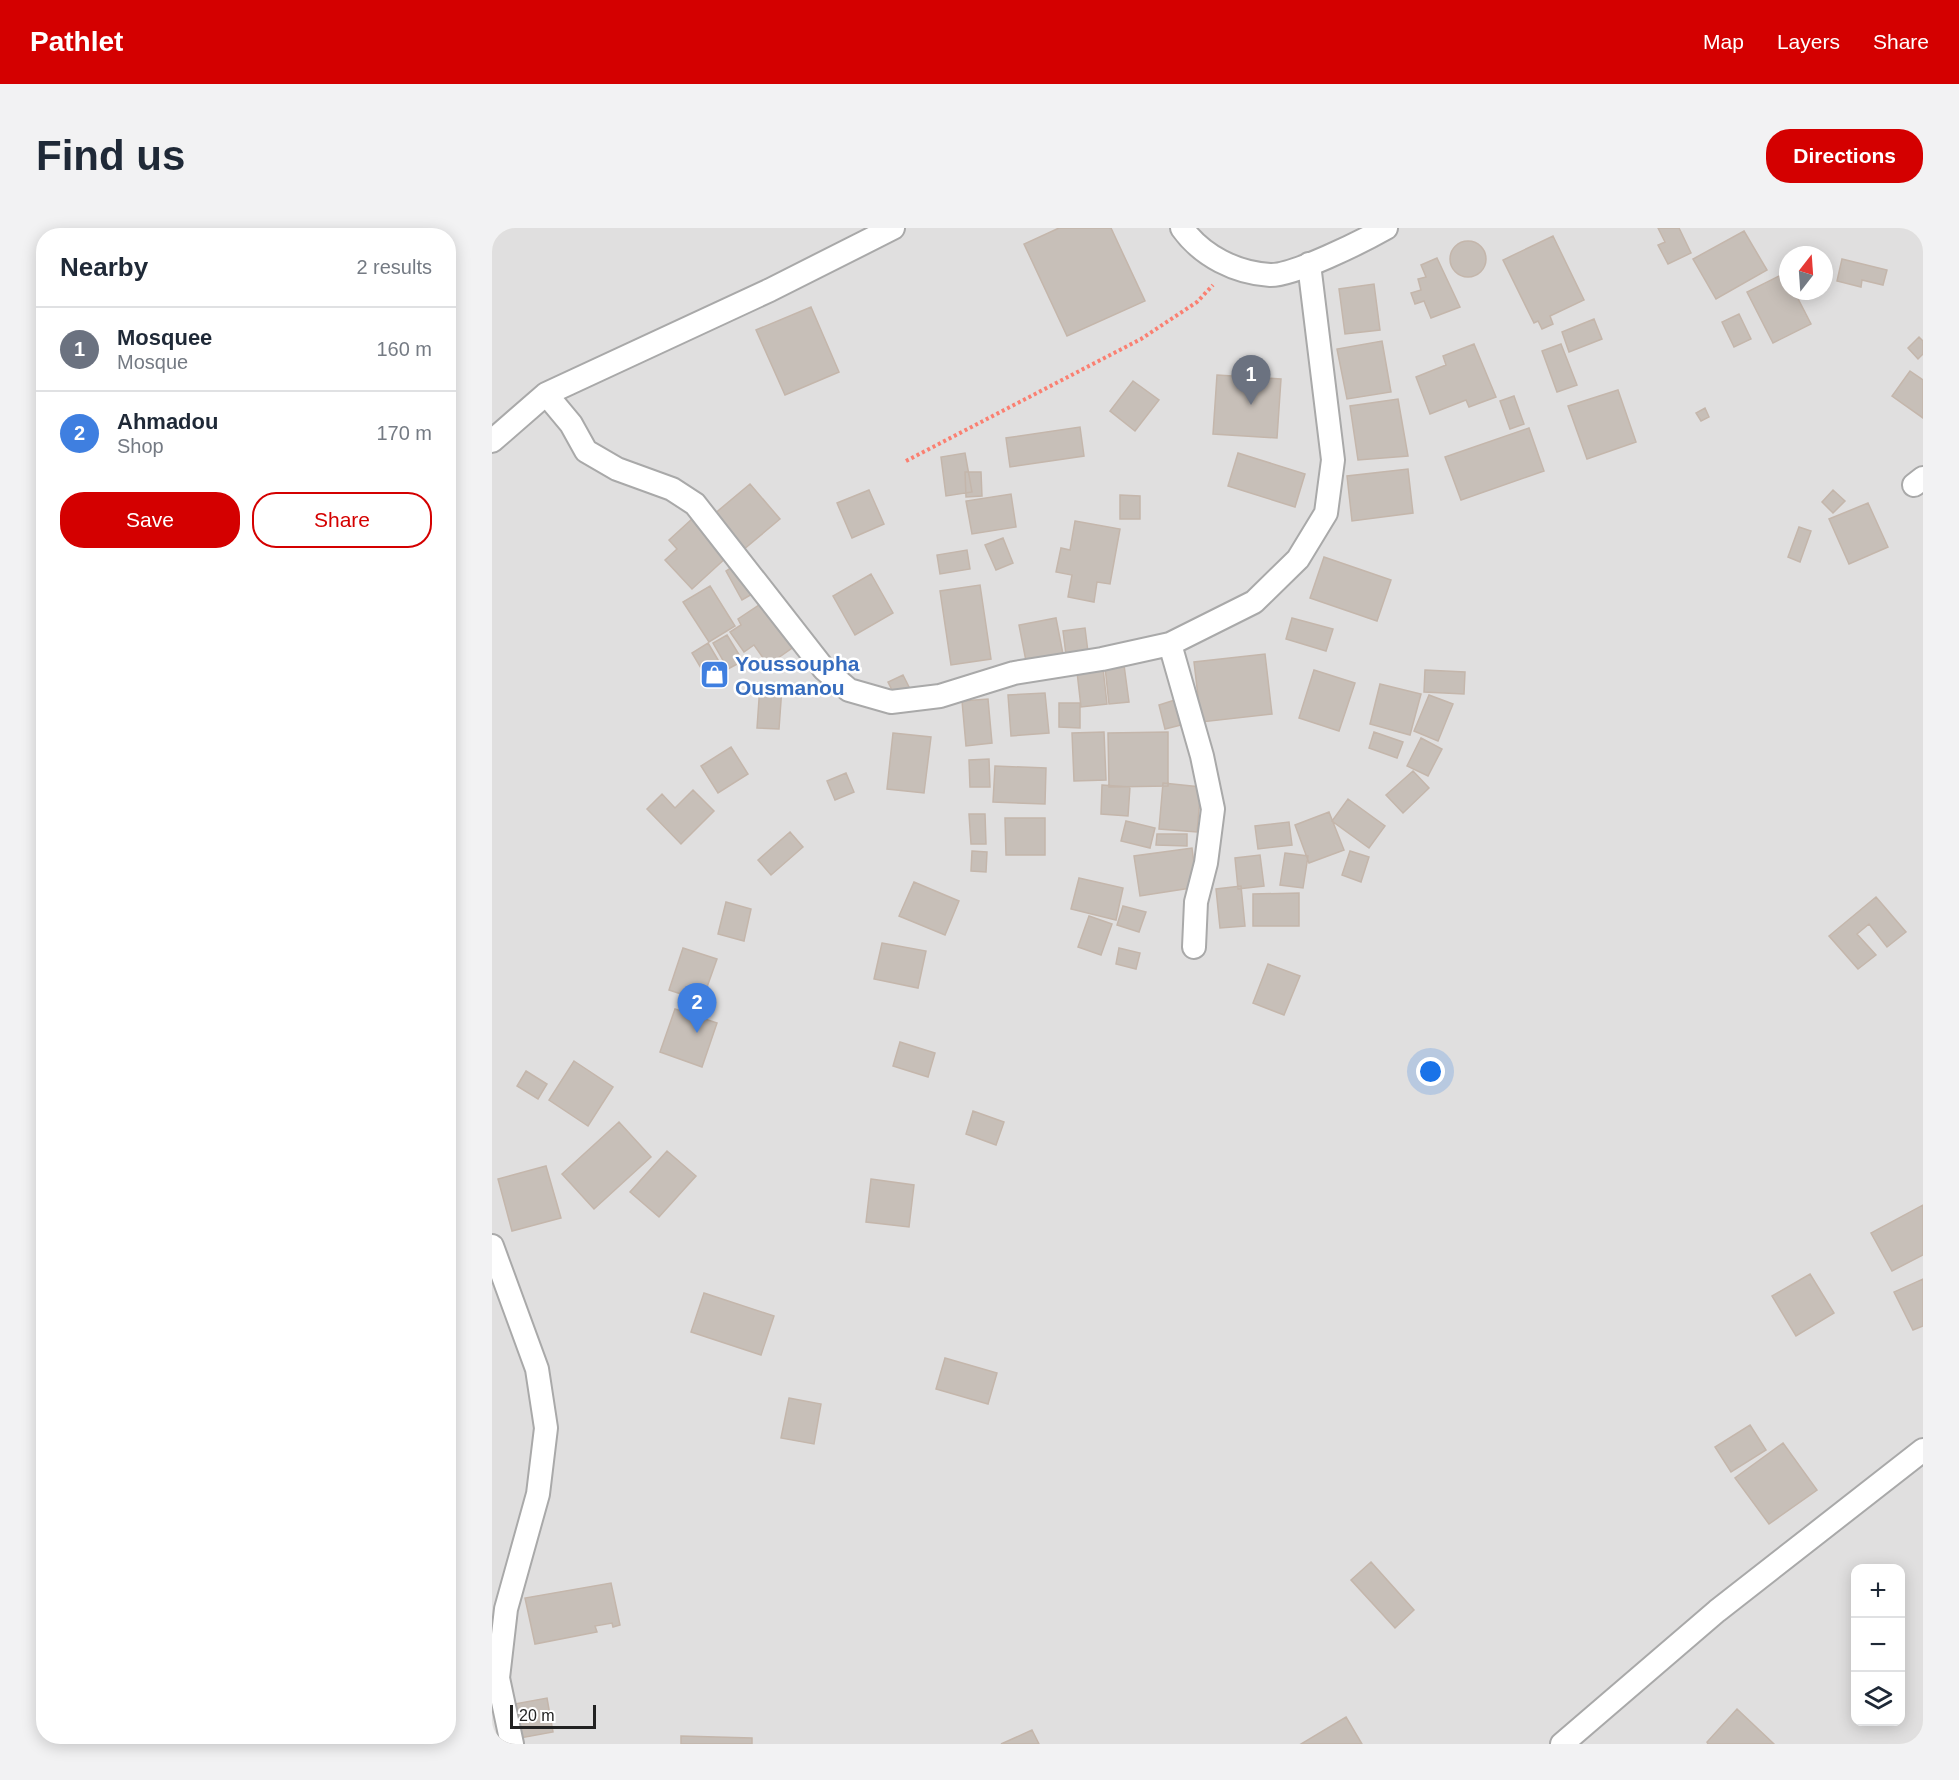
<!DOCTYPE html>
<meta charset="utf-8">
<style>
:root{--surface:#fff;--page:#f2f2f3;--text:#1f2937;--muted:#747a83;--line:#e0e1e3;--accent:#d40000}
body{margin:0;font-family:Helvetica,sans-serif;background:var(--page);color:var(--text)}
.controls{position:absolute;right:18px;bottom:18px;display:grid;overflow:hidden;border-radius:12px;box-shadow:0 3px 15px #0003}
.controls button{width:54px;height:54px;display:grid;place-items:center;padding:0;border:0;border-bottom:2px solid var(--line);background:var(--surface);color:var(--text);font:30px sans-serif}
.compass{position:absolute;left:1287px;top:18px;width:54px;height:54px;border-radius:50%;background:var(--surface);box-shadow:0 3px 15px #0003;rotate:17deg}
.scale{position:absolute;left:18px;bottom:15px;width:86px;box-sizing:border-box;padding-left:6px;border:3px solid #222;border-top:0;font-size:16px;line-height:21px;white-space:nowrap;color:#222;-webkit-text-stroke:4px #fff;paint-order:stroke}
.you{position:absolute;left:939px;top:844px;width:21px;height:21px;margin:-15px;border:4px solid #fff;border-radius:50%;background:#1a73e8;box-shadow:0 0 0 9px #1a73e833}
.badge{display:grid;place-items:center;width:39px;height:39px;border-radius:50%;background:var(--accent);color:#fff;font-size:20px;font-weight:700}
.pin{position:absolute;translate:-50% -50px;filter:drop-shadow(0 2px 3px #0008)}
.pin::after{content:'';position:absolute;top:32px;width:21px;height:18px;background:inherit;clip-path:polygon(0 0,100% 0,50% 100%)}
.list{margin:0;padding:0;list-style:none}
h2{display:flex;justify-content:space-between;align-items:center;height:78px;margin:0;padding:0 24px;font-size:26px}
h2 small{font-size:20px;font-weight:400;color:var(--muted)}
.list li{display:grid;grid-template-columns:39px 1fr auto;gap:18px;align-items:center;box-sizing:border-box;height:84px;padding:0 24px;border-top:2px solid var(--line)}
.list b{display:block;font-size:22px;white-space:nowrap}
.list p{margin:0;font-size:20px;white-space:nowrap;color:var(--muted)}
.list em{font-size:20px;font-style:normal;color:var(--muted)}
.actions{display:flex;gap:12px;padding:18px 24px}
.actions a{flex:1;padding:14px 0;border:2px solid var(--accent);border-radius:24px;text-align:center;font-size:21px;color:var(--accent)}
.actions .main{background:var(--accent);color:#fff}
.icon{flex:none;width:33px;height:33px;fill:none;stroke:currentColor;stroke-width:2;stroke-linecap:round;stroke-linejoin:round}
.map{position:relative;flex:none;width:1431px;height:1516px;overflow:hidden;border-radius:24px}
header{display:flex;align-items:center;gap:36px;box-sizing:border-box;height:84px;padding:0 30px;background:var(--accent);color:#fff}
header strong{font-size:28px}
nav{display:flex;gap:33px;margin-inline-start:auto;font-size:21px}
.intro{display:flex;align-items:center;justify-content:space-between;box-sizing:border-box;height:144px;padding:0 36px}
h1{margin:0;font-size:42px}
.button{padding:15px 27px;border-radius:24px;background:var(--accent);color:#fff;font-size:21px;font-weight:700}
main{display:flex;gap:36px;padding:0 36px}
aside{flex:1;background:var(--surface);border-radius:24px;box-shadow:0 3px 15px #0003}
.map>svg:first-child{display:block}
</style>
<header>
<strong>Pathlet</strong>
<nav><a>Map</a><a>Layers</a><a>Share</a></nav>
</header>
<div class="intro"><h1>Find us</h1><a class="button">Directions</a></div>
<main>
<aside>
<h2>Nearby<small>2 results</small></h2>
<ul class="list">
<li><span class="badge" style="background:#6b7280">1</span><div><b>Mosquee</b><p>Mosque</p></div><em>160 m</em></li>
<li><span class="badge" style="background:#3f7fe0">2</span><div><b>Ahmadou</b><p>Shop</p></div><em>170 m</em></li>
</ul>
<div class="actions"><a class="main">Save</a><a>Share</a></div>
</aside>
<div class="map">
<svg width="1431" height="1516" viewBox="0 0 1431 1516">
<rect width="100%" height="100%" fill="#f2efe9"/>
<!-- residential -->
<path fill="#e0dfdf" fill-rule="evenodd" d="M 0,0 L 1431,0 L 1431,1516 L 0,1516 ZM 1296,27 L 1332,27 L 1332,63 L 1296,63 ZM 1364,1340 L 1408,1340 L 1408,1494 L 1364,1494 Z"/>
<!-- building -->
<path fill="#c7bfb8" stroke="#c4b6ab" stroke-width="1.5" d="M 567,0 L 619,0 L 653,73 L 575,108 L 532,16 Z
M 1166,0 L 1187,0 L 1199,25 L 1176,36 L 1166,17 L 1173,14 Z
M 1252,3 L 1275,42 L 1224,71 L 1201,31 Z
M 1061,8 L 1092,72 L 1058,88 L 1061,96 L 1050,101 L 1046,93 L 1042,95 L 1011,32 Z
M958 31a18 18 0 1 1 36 0a18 18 0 1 1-36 0Z
M 945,30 L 968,79 L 939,90 L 932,73 L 923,76 L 919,65 L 929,62 L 926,51 L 934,49 L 929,37 Z
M 1350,31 L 1395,42 L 1391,57 L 1370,52 L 1369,59 L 1345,53 Z
M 1293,45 L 1296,52 L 1296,63 L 1302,63 L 1319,96 L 1281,115 L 1255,64 Z
M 882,56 L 888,102 L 853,106 L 847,61 Z
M 319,79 L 347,144 L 293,167 L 264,102 Z
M 1247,86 L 1259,111 L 1242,119 L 1230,94 Z
M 1102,91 L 1110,111 L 1077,124 L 1070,104 Z
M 1427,109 L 1431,113 L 1431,126 L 1426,131 L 1416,120 Z
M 890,113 L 899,164 L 855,171 L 845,121 Z
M 982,116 L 1004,169 L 977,179 L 974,172 L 938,186 L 924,149 L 954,137 L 951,128 Z
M 1069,116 L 1085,157 L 1065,164 L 1050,123 Z
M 1418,143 L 1431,152 L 1431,190 L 1400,168 Z
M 725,147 L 789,151 L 785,210 L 721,206 Z
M 641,153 L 667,172 L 643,203 L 618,183 Z
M 1126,162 L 1144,214 L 1095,231 L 1076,178 Z
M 1022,168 L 1032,196 L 1018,201 L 1008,173 Z
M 906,171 L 916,228 L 866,232 L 858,178 Z
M 1213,180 L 1217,189 L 1209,193 L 1204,185 Z
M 588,199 L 592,228 L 518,239 L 514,210 Z
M 1037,200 L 1052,243 L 969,272 L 953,229 Z
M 473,225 L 480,264 L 454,268 L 449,229 Z
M 746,225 L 813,246 L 803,279 L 736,258 Z
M 916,241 L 921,285 L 860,293 L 855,248 Z
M 473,244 L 489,244 L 490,268 L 474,269 Z
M 258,256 L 288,291 L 251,322 L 221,287 Z
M 377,262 L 392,296 L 360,310 L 345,275 Z
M 1341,262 L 1353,273 L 1341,285 L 1330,274 Z
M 519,266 L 524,299 L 480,306 L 474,273 Z
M 628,267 L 648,268 L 648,291 L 628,291 Z
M 1376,275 L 1396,319 L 1357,336 L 1337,291 Z
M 201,290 L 236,328 L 200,361 L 173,332 L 185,321 L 177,312 Z
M 583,293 L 628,301 L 618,356 L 605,354 L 602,374 L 576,369 L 580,347 L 564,344 L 569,320 L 578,322 Z
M 1307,299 L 1319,303 L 1308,334 L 1296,329 Z
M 511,310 L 521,335 L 504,342 L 493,317 Z
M 475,322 L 478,341 L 448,346 L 445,327 Z
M 832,329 L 899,352 L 885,393 L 818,370 Z
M 245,336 L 262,365 L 250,372 L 234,343 Z
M 379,346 L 401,385 L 363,407 L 341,368 Z
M 488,357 L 499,431 L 459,437 L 448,363 Z
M 218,358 L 243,398 L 217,414 L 191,374 Z
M 273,373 L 303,418 L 276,437 L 262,417 L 252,424 L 238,404 L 249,397 L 246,391 Z
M 564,390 L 571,426 L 534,433 L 527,397 Z
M 800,390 L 841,401 L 834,423 L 794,411 Z
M 593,400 L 596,424 L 574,427 L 571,403 Z
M 235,407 L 251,433 L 236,441 L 221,415 Z
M 216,415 L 235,447 L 219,457 L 200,425 Z
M 773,426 L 780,486 L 709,494 L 702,434 Z
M 632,437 L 637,474 L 617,476 L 613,439 Z
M 611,440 L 615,476 L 589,479 L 585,444 Z
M 822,442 L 863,455 L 847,503 L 807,490 Z
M 933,442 L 973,444 L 972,466 L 932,464 Z
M 411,447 L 417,459 L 402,466 L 396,454 Z
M 888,456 L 929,466 L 918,507 L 878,496 Z
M 268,457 L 290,459 L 287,501 L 265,500 Z
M 553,465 L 557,505 L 519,508 L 516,467 Z
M 937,467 L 961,476 L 946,513 L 922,503 Z
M 496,471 L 500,515 L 474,518 L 470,473 Z
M 686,471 L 693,496 L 673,501 L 667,477 Z
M 567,475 L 588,475 L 588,500 L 567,499 Z
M 612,504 L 614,552 L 582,553 L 580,505 Z
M 676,504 L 676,558 L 617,559 L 616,505 Z
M 882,504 L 911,514 L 905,530 L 877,520 Z
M 401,505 L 439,509 L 432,565 L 395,561 Z
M 929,510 L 950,521 L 936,548 L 915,538 Z
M 239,519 L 256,546 L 226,565 L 209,538 Z
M 497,531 L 498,559 L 478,559 L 477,532 Z
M 503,538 L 554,540 L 553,576 L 501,574 Z
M 921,543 L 937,560 L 911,585 L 894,567 Z
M 354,545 L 362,564 L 343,572 L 335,553 Z
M 671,555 L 709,559 L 705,604 L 667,601 Z
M 610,557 L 638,559 L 636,588 L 609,586 Z
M 201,562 L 222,583 L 189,616 L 155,581 L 170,566 L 183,580 Z
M 856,571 L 893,598 L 877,620 L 840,593 Z
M 837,584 L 852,622 L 817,635 L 803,597 Z
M 477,586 L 493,586 L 494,616 L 479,616 Z
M 513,590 L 553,590 L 553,627 L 514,627 Z
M 634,593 L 663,600 L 658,620 L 629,613 Z
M 797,594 L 800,617 L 766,621 L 763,598 Z
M 298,604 L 311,619 L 279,647 L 266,632 Z
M 665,606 L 695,606 L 695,618 L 664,617 Z
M 700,620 L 705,659 L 648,668 L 642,628 Z
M 480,623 L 495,624 L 494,644 L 479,643 Z
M 858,623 L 877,629 L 869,654 L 850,647 Z
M 793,625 L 816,628 L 811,660 L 788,657 Z
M 768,627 L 772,658 L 746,661 L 743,630 Z
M 587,650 L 631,660 L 624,692 L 579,681 Z
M 422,654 L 467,673 L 453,707 L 407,688 Z
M 749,658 L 753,698 L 728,700 L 724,661 Z
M 807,665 L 807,698 L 761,698 L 761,666 Z
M 1384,669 L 1414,704 L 1395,719 L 1377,696 L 1365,706 L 1384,727 L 1366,741 L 1337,708 Z
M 234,674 L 259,681 L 252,713 L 226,706 Z
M 631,678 L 654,684 L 647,704 L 625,697 Z
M 597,688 L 620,696 L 609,727 L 586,719 Z
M 390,715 L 434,723 L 426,760 L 382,751 Z
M 191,720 L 225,731 L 210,773 L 177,762 Z
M 627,720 L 648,725 L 644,741 L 624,736 Z
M 776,736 L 808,748 L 792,787 L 761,775 Z
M 183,781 L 225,795 L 210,839 L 168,824 Z
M 408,814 L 443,825 L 436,849 L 401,838 Z
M 82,833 L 121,859 L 96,898 L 57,872 Z
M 34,843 L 55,856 L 46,871 L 25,858 Z
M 481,883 L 512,894 L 504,917 L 474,906 Z
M 127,894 L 159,929 L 102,981 L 70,946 Z
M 175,923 L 204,948 L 167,989 L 138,964 Z
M 54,938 L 69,990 L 20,1003 L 6,951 Z
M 379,951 L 422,957 L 417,999 L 374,994 Z
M 1431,977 L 1431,1027 L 1400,1043 L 1379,1005 Z
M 1318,1046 L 1342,1085 L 1304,1108 L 1280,1068 Z
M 1431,1051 L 1431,1098 L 1421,1102 L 1402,1064 Z
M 212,1065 L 282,1088 L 269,1127 L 199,1104 Z
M 453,1130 L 505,1145 L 496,1176 L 444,1161 Z
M 297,1170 L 329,1176 L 322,1216 L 289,1210 Z
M 1258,1197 L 1274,1222 L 1239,1244 L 1223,1219 Z
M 1291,1215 L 1325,1262 L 1277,1296 L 1243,1250 Z
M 879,1334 L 922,1382 L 903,1400 L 859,1352 Z
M 119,1355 L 128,1397 L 121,1399 L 120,1395 L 103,1398 L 105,1404 L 43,1416 L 33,1370 Z
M 55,1470 L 61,1504 L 23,1511 L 17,1477 Z
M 1245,1481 L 1282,1516 L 1216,1516 L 1215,1514 Z
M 854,1489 L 870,1516 L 809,1516 Z
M 540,1502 L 547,1516 L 509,1516 Z
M 189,1508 L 260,1510 L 260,1516 L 189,1516 Z"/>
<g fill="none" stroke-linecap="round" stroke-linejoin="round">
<defs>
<path id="street" d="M 690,0 C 710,28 744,45 778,47 C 801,48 871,13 894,0
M 54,166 L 79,196 L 94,223 L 125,241 L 180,261 L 203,276 L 332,441 L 357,462 L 399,474 L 448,468 L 522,445 L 610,431 L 678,416 L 762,374 L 806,331 L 834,285 L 841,232 L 817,36
M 0,213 L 54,166 L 278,62 L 401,0
M 1422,257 L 1431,250
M 678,416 L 710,528 L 721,581 L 714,635 L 704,674 L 702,719
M 0,1018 L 45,1141 L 54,1200 L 46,1266 L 14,1381 L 6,1450 L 20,1516
M 1070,1516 L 1225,1383 L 1431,1222"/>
</defs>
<!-- street casing -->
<use href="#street" stroke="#a9a9a9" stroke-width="26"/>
<!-- path -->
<path stroke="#fa8072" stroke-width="4" stroke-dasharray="3 3" stroke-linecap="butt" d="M 414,233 L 649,111 L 705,74 L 721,57"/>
<!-- street -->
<use href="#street" stroke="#fff" stroke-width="22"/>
</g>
<!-- icons -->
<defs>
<symbol id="shop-square" viewBox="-11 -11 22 22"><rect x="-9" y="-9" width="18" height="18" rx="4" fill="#3f7fe0" stroke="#fff"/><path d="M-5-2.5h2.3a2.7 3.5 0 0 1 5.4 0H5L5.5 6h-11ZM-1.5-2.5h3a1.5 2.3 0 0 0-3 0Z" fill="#fff"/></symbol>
</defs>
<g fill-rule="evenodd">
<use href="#shop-square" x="206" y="430" width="33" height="33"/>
</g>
<g text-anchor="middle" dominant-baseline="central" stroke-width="5" stroke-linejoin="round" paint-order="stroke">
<!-- shop labels -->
<g font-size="21" font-weight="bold" fill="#366cbe" stroke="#fff" text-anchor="start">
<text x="243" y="435">Youssoupha<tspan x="243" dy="24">Ousmanou</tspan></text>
</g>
</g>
</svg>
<div class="controls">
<button>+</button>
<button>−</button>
<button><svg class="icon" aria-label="layers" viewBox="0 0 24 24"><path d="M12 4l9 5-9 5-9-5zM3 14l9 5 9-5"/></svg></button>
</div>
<svg class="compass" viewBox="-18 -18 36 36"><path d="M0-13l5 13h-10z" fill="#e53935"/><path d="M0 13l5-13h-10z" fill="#747a83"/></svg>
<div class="scale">20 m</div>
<div class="you"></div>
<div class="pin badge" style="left:759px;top:177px;background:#6b7280">1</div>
<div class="pin badge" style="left:205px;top:805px;background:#3f7fe0">2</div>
</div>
</main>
